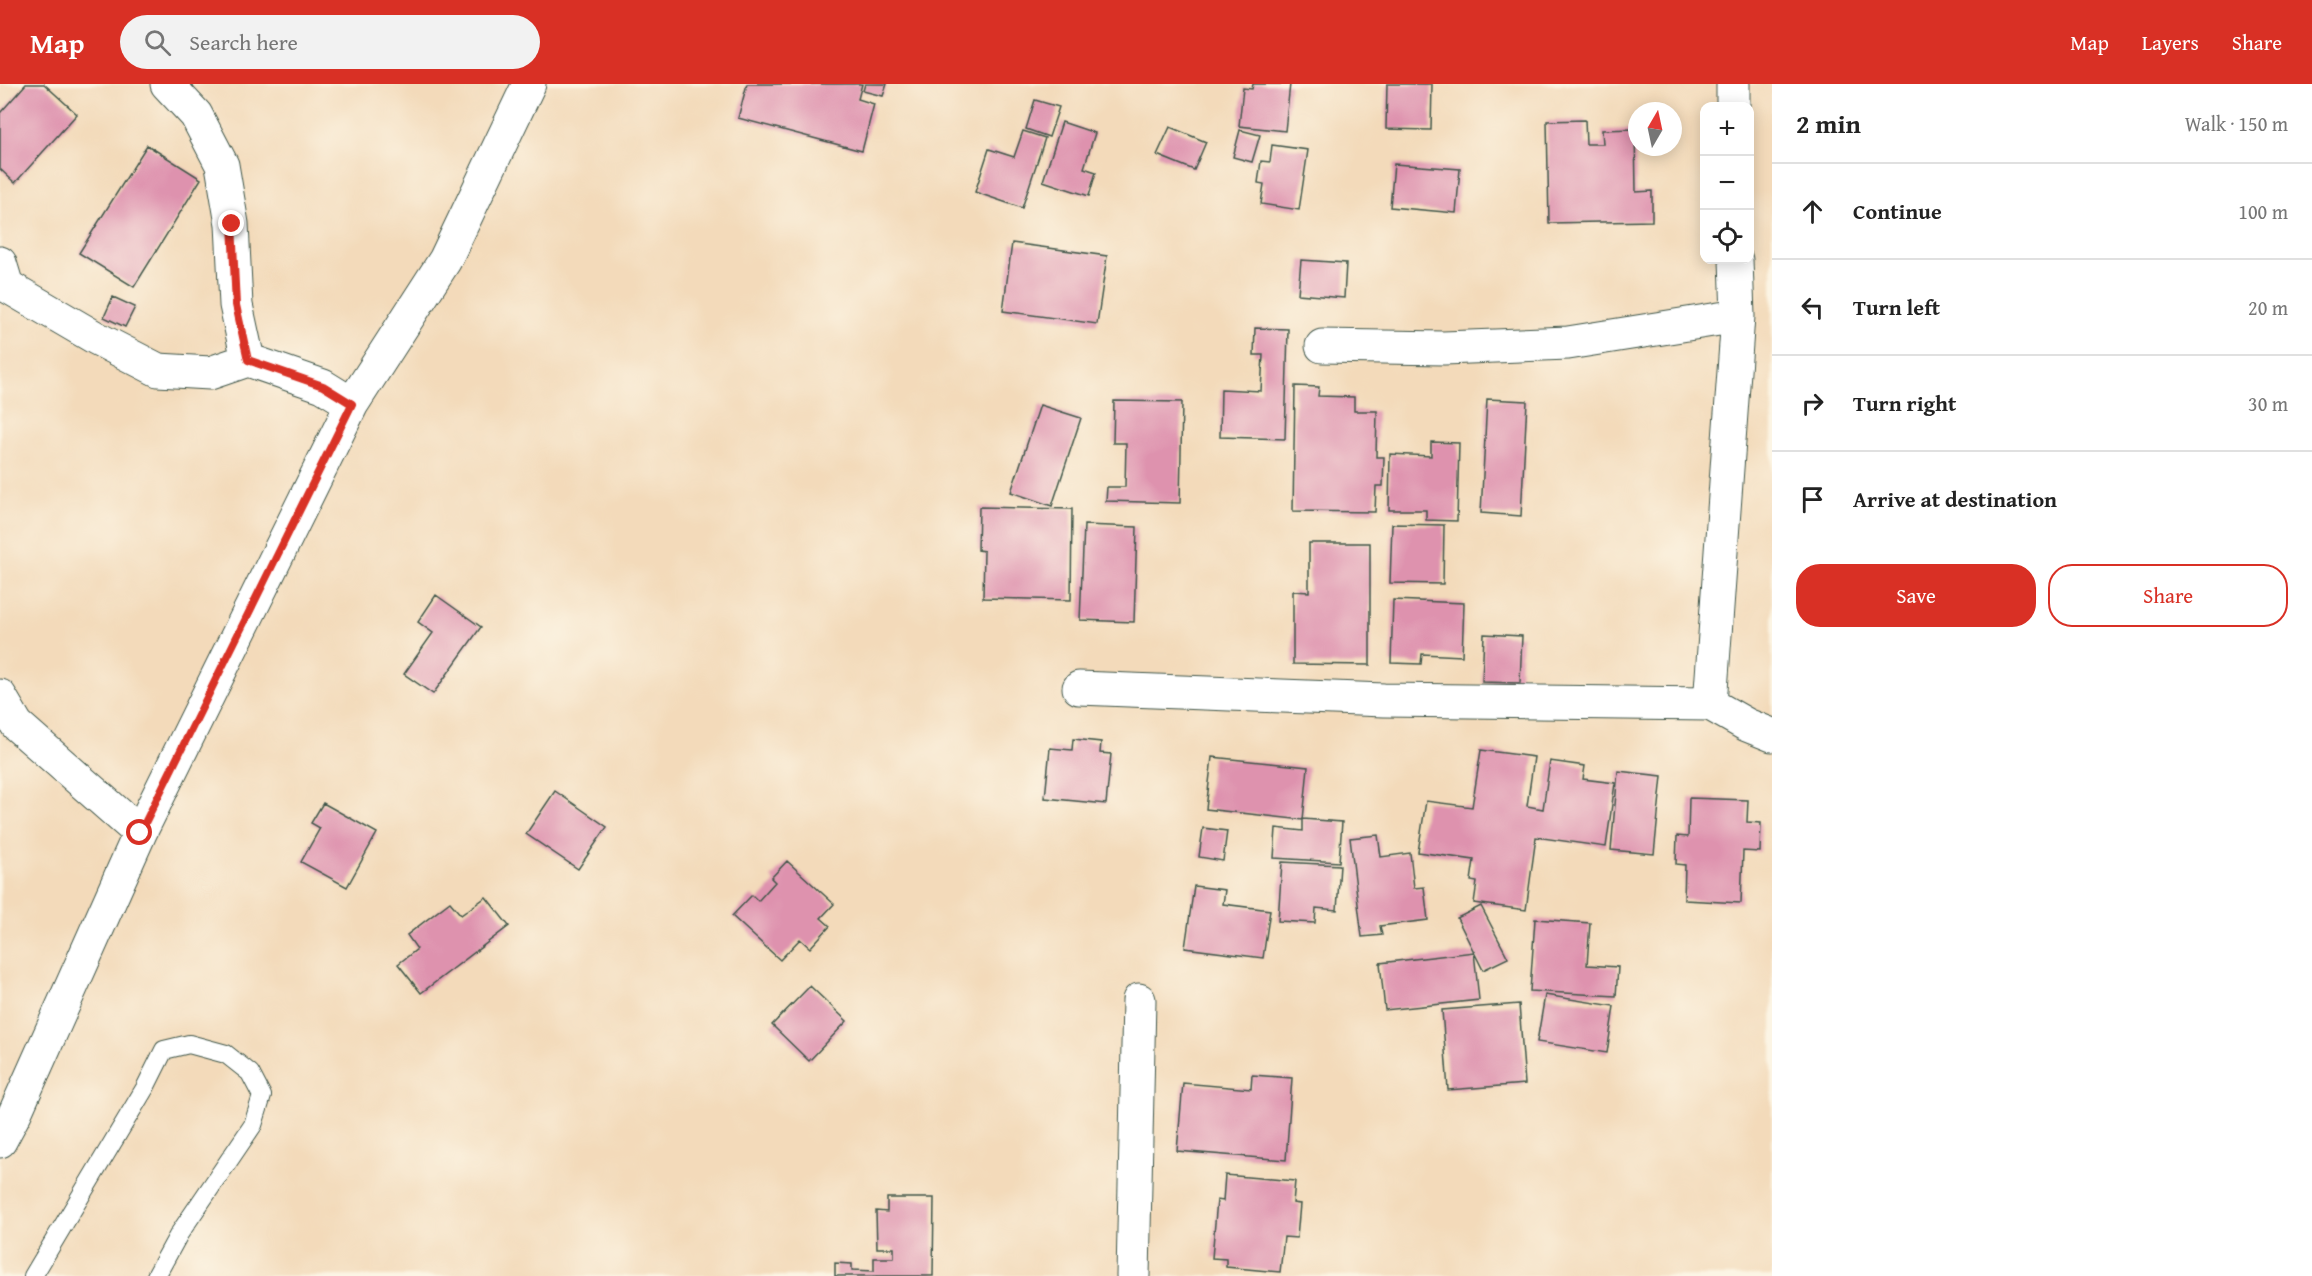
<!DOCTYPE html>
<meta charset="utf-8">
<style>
:root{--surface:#fff;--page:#f2f2f2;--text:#222;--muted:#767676;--line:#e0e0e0;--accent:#d93025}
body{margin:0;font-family:"Gentium Book Plus",serif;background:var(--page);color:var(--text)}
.controls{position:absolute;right:18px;top:18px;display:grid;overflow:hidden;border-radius:12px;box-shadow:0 3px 15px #0003}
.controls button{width:54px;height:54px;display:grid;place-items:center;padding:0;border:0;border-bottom:2px solid var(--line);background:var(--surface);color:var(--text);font:30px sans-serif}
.compass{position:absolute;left:1628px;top:18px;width:54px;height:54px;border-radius:50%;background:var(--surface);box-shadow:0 3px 15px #0003;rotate:9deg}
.stop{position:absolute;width:18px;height:18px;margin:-14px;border:4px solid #d93025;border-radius:50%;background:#fff}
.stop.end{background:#d93025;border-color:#fff;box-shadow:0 2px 6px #0008}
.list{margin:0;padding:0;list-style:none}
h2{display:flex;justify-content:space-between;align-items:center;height:78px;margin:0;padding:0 24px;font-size:26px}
h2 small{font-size:20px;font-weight:400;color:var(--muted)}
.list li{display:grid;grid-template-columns:39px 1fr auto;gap:18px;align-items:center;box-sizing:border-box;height:96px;padding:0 24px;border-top:2px solid var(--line)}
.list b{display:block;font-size:22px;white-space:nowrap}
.list em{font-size:20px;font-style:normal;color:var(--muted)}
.actions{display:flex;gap:12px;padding:18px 24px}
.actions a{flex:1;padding:14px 0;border:2px solid var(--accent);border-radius:24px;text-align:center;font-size:21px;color:var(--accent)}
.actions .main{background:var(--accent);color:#fff}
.icon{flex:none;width:33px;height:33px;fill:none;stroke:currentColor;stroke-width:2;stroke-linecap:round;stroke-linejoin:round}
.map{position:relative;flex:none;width:1772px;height:1192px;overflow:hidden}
header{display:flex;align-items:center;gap:36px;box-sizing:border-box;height:84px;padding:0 30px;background:var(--accent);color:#fff}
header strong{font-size:28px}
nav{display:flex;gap:33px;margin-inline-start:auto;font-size:21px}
.search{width:420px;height:54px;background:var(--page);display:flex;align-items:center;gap:15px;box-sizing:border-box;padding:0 21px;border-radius:33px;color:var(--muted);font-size:22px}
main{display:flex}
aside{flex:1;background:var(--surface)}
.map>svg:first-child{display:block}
</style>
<header>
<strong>Map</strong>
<div class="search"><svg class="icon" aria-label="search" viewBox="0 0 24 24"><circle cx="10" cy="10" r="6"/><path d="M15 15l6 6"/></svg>Search here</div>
<nav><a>Map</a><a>Layers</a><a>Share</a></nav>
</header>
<main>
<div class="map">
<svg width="1772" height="1192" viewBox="0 0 1772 1192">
<rect width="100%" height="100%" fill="#fcf5e5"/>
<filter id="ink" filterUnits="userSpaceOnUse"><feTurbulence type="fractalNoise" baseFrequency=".0167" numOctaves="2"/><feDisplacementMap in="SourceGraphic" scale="12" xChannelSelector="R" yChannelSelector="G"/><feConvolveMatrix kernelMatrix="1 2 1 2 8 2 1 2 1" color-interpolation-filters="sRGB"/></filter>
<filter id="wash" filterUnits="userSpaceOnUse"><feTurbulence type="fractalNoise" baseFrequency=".008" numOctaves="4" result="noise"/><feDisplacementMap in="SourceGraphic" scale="24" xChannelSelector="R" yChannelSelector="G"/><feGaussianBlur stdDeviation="1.35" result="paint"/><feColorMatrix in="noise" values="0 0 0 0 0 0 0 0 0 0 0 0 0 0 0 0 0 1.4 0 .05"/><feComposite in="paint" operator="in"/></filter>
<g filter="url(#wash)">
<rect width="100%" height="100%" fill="#f3daba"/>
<g id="blocks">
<!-- building -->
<path fill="#de92ae" d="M 26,0 L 44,0 L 77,30 L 15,99 L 0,85 L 0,29 Z
M 747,0 L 862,0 L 858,15 L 874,20 L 862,67 L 738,34 Z
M 865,0 L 887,0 L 883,12 L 863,7 Z
M 1253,0 L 1290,0 L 1285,47 L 1239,42 L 1243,4 L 1252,5 Z
M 1387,0 L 1432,0 L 1431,46 L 1386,45 Z
M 1035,16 L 1059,23 L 1049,53 L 1026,45 Z
M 1585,36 L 1586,60 L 1603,60 L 1602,46 L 1635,45 L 1636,108 L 1652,107 L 1652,137 L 1549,139 L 1547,37 Z
M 1062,38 L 1095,49 L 1084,84 L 1096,88 L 1089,112 L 1043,97 Z
M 1170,43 L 1206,58 L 1194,86 L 1157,71 Z
M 1240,46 L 1260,51 L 1252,78 L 1233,73 Z
M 1023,47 L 1045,54 L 1022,124 L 975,108 L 989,65 L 1014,73 Z
M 147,61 L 201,95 L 134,203 L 79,169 Z
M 1272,61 L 1308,66 L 1299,126 L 1261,120 L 1264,100 L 1258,99 L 1261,77 L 1270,78 Z
M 1394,80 L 1460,85 L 1456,129 L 1390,123 Z
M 1012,159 L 1107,172 L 1097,240 L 1003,227 Z
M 1301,176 L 1346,179 L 1344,214 L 1298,210 Z
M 113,213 L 135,223 L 125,243 L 104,233 Z
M 1255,244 L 1288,245 L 1285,355 L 1220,353 L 1221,305 L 1261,307 L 1263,271 L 1254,271 Z
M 1295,302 L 1319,303 L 1318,312 L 1354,313 L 1354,327 L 1377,327 L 1376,373 L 1384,373 L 1383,402 L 1376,402 L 1375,428 L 1293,427 Z
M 1487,315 L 1527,317 L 1521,432 L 1481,429 Z
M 1114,317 L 1182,318 L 1180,419 L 1106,417 L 1107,403 L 1125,403 L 1126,359 L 1113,359 Z
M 1040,321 L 1081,334 L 1052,422 L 1011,408 Z
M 1431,358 L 1459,359 L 1457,437 L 1426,436 L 1426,426 L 1389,426 L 1390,370 L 1431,372 Z
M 979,423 L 1072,425 L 1071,516 L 983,514 L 984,467 L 978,466 Z
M 1392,440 L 1444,441 L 1443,500 L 1390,499 Z
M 1084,441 L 1137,443 L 1134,538 L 1080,536 Z
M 1309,459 L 1370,459 L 1370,581 L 1293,580 L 1293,507 L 1309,508 Z
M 436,511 L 481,543 L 433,610 L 404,590 L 433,549 L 418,538 Z
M 1393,516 L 1464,519 L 1462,572 L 1422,570 L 1421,580 L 1391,579 Z
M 1484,550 L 1522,552 L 1520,599 L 1482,598 Z
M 1073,655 L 1101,658 L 1100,669 L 1111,670 L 1106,720 L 1045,714 L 1050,664 L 1072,666 Z
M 1481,666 L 1534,673 L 1527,722 L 1543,725 L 1550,677 L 1585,682 L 1583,695 L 1615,699 L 1606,763 L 1536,753 L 1526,826 L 1474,819 L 1477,798 L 1471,797 L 1474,776 L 1418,768 L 1426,717 L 1472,723 Z
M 1212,673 L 1308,683 L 1303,736 L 1206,725 Z
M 1618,687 L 1662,692 L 1654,770 L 1611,766 Z
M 555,707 L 607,743 L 578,785 L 526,750 Z
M 1689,714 L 1748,716 L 1747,738 L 1761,739 L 1760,768 L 1743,767 L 1741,819 L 1684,816 L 1685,781 L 1676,780 L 1677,752 L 1688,753 Z
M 323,719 L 377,749 L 347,803 L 301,778 L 320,744 L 311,739 Z
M 1303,735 L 1342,738 L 1339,778 L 1274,774 L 1276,744 L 1303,747 Z
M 1203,744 L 1227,747 L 1223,777 L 1199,773 Z
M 1378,751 L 1381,773 L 1410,769 L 1414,804 L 1424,803 L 1428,836 L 1380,842 L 1382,851 L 1362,853 L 1350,754 Z
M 787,777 L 834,820 L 821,834 L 830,842 L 810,864 L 800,855 L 780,876 L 732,832 L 752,811 L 758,817 L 775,798 L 771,794 Z
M 1282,778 L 1340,781 L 1337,826 L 1316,824 L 1315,839 L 1278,837 Z
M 1194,802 L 1225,806 L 1223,820 L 1270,826 L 1263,874 L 1185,864 Z
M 486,813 L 509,842 L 421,909 L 398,880 L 417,865 L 407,851 L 450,818 L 461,831 Z
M 1481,822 L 1508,874 L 1483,886 L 1457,834 Z
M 1535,835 L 1590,839 L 1587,881 L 1618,883 L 1616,912 L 1530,907 Z
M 1474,868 L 1479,916 L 1385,926 L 1380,879 Z
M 810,902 L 847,937 L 809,977 L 772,941 Z
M 1545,911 L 1614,922 L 1607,969 L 1537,958 Z
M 1519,920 L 1525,1000 L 1448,1006 L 1442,926 Z
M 1252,991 L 1292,994 L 1286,1076 L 1177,1067 L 1183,999 L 1251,1005 Z
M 1225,1091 L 1295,1097 L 1293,1119 L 1300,1120 L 1297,1154 L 1284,1153 L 1280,1188 L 1226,1183 L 1226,1175 L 1212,1174 L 1217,1116 L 1223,1117 Z
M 887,1114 L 934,1114 L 933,1192 L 835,1192 L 835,1179 L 852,1180 L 852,1186 L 874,1187 L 874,1174 L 894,1174 L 894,1164 L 877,1164 L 876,1127 L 887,1128 Z"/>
</g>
</g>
<g filter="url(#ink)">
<use href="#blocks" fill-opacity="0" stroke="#3f5548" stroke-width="1.5"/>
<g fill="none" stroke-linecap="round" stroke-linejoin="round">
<defs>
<path id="service" d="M 33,1192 L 145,1004 L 164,966 L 189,960 L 226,970 L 250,989 L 262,1012 L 253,1041 L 179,1150 L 156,1192"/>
<path id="minor" d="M 167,0 L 196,31 L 222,81 L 232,140 L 236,221 L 248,276 L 323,302 L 352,320
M 1733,0 L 1733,22
M 0,179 L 7,202 L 96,254 L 158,286 L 210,289 L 248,276
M 1322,262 L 1444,264 L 1568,259 L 1738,232
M 1079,604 L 1384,616 L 1710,620 L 1747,641 L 1772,651
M 0,612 L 17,641 L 140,749
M 1710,620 L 1738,232 L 1736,176
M 0,1057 L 15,1029 L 140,749 L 352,320 L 445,176 L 529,0
M 1133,1192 L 1139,916"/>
</defs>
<!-- service casing -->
<use href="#service" stroke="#3f5548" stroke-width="20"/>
<!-- minor casing -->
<use href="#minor" stroke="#3f5548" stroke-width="35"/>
<!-- service -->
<use href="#service" stroke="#fff" stroke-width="18"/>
<!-- minor -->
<use href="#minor" stroke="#fff" stroke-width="33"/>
</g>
</g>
<g fill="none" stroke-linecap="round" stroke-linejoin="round" filter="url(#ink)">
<!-- route -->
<path stroke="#d93025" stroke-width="8" d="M 140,749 L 352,320 L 323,302 L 248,276 L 236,221 L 232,140"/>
</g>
</svg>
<div class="controls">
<button>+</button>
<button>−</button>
<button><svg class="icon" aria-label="locate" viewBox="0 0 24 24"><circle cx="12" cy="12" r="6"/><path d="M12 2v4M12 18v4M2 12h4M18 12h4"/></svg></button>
</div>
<svg class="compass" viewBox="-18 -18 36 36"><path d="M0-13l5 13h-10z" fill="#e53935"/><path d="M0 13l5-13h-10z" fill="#767676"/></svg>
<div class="stop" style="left:140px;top:749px"></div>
<div class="stop end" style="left:232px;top:140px"></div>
</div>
<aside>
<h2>2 min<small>Walk · 150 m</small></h2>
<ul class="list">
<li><svg class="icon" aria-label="ahead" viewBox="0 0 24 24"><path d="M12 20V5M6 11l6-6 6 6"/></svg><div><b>Continue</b></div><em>100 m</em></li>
<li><svg class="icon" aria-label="left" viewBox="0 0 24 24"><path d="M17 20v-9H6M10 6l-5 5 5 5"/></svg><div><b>Turn left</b></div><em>20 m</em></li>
<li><svg class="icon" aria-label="right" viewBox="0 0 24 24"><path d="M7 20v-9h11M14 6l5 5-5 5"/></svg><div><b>Turn right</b></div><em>30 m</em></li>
<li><svg class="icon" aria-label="arrive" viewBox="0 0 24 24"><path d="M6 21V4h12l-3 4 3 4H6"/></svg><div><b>Arrive at destination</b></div></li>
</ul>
<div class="actions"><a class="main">Save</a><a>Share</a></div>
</aside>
</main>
